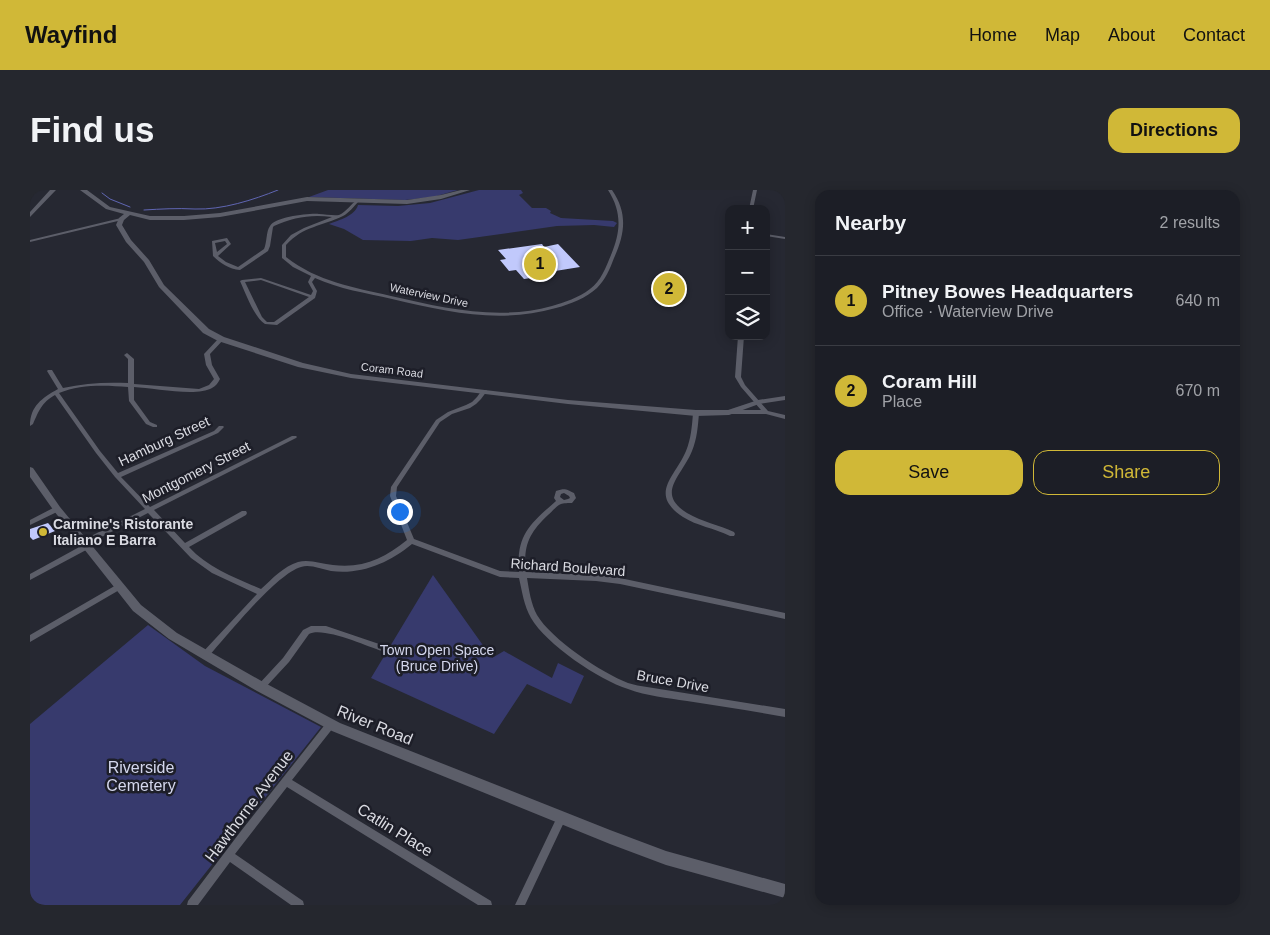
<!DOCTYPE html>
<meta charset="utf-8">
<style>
:root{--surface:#1c1e26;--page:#25272e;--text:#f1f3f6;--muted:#a0a2a7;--line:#3a3c43;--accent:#d0b837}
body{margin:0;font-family:Arial,sans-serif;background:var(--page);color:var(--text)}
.controls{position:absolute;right:15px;top:15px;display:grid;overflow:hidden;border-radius:10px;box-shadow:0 2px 12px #0003}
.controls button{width:45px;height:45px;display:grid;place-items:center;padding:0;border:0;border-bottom:1px solid var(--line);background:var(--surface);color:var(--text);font:25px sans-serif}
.you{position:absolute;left:369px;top:321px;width:18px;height:18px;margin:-12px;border:4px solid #fff;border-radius:50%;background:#1a73e8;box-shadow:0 0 0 8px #1a73e833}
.badge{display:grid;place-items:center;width:32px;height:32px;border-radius:50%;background:var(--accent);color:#111;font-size:16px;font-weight:700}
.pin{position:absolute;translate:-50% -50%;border:2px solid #fff;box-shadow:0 1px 5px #0006}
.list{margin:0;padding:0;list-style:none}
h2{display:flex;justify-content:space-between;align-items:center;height:65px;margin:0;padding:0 20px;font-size:21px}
h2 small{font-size:16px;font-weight:400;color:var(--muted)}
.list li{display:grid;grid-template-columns:32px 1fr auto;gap:15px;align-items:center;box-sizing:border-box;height:90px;padding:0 20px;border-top:1px solid var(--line)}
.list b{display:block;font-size:19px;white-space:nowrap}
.list p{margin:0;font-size:16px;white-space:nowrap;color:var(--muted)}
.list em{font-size:16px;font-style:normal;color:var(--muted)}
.actions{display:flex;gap:10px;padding:15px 20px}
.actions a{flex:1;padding:11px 0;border:1px solid var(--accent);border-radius:15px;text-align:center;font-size:18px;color:var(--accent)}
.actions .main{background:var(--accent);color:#111}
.icon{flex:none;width:28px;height:28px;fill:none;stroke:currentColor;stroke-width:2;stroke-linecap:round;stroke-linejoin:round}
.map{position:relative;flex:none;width:755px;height:715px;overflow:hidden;border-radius:15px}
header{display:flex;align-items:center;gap:30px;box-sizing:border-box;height:70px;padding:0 25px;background:var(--accent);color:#111}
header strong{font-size:24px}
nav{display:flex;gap:28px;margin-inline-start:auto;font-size:18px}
.intro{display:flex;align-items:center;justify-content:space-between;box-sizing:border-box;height:120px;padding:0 30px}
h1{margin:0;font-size:35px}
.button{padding:12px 22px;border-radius:15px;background:var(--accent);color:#111;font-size:18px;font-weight:700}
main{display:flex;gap:30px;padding:0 30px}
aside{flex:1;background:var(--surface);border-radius:15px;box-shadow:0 2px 12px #0003}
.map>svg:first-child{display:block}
</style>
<header>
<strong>Wayfind</strong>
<nav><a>Home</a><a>Map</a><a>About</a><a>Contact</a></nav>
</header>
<div class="intro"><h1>Find us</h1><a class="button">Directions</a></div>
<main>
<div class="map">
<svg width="755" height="715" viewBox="0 0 755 715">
<rect width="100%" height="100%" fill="#262832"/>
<!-- green -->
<path fill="#373a6d" d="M 298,0 L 428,0 L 403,7 L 375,10 L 279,7 Z
M 449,0 L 491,0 L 493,3 L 489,5 L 502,18 L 516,18 L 521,21 L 520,23 L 531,28 L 583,31 L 587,33 L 584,37 L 564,35 L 527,36 L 428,50 L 402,48 L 381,51 L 333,50 L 314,39 L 299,34 C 309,30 325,26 328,15 L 368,16 L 400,13 Z
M 403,385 L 462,468 L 474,461 L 522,488 L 528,473 L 554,486 L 541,514 L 497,494 L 464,544 L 341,488 Z
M 118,435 L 175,476 L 291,537 L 150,715 L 0,715 L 0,534 Z"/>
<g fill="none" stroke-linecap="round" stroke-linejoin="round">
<!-- stream -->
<path stroke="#6066b3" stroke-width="1" d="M 72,3 L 80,9 L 100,17
M 114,20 C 131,19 147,18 165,19 C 192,20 223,10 248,0"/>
</g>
<!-- building -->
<path fill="#c1c9fc" d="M 512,54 L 514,57 L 528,54 L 550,77 L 519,82 L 522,85 L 494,89 L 486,80 L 479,81 L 470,70 L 476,69 L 468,60 Z
M 18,333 L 25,341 L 3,350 L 0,347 L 0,339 Z"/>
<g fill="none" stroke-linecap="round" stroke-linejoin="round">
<!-- street -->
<path fill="#5c5e69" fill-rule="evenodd" d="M 578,0 L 582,0 C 598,23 595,44 584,68 C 580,79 575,90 567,98 C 556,108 541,114 526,118 C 469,134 418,122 362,109 C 336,103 309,99 285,88 L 282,92 L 287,101 L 285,108 L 247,135 L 235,134 C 224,127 216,104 210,91 L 212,90 L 231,88 L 281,105 L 283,101 L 278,92 L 281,86 L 263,77 L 252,68 L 252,55 L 261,45 L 274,38 L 302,27 C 282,24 263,27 244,36 L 243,37 L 240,56 L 238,61 L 210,80 C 199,79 190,73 183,66 L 182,51 L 197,48 L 201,54 L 188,66 L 196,72 L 208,77 L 234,59 C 237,53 236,41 240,36 C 245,27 279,23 289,24 C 295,24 303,26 309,25 C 316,22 321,14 327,10 L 328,10 L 328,12 C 324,16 319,23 313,26 C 293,36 273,36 256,55 L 256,67 C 288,92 323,97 361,106 C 414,118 468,131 522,116 C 535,112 548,108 560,99 C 571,91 576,77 581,65 C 591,41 592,22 578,0 ZM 195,51 L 197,54 L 187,62 L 185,53 ZM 231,90 L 279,107 L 244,132 L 237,132 L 232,127 L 215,92 Z
M 723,0 L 727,0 L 723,19 L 719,19 Z
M 91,28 L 93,29 L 92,30 L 0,52 L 0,50 Z
M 736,44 L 755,47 L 755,49 L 736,46 Z
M 708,146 L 714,146 L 711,187 L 715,195 L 738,221 L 755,225 L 755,229 L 736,224 L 699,224 L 696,222 L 699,220 L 731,220 L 711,197 L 705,187 Z
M 191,147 L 194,149 L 180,164 L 182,175 L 190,189 C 188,193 186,196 182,198 C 167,207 123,198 104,197 L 104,210 L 120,232 L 127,235 L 127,237 L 123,237 L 116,234 L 99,211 L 98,197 C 76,195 50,194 29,203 L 70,261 L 88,283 L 184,241 L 189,236 L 193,236 L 194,237 L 188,243 L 91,287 L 120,317 L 262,246 L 266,246 L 267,247 L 266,248 L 124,320 L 155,353 L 212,321 L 216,321 L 217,323 L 216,325 L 159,357 C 178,378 206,388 231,399 C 242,389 254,376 268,372 C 280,369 291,374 303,375 C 332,379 355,368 377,350 L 360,306 L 361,297 L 406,230 L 418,222 L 436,215 L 442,212 L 447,207 L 452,200 L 456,200 L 457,201 L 451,209 L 446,214 L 440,218 L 422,224 L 410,232 L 367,297 L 366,306 L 384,349 L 470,381 L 489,382 C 486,345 500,334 526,311 L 524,308 L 526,301 C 535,298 536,299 544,303 L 546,308 L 542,313 C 539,313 533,313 531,314 C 526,316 522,322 518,325 C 499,343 493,356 496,382 L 566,385 L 590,388 L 755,423 L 755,429 L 590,394 L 566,391 L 497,388 C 499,400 501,414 507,425 C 521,449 572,483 598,493 C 604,495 611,496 617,497 L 755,519 L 755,527 C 722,521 690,516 657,511 C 637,508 617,506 598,499 C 569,490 516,454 501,428 C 494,416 492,401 489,388 L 470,387 L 382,354 C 359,373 331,385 301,381 C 291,379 280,374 271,377 C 246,384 196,447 178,467 L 175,468 L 172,467 L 171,465 L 172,463 L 227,404 L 182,383 L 161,368 L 118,323 L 56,355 L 58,355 L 59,357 L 58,359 L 0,390 L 0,384 L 53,355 L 51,355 L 50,353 L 51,351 L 115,319 L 85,287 L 66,263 L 25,205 C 11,213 9,221 3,234 L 0,236 C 0,216 12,208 28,199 L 17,181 L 18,180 L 22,180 L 33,198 C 54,193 76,192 98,193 L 98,169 L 94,165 L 97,163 L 104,169 L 104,194 L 169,199 L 179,195 L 184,189 L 176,175 L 174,164 L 189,148 ZM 534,303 L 539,306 L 540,308 L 538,309 L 534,310 L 530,307 L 531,304 Z
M 666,221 L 669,223 C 668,236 667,249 662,261 C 652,286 625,303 657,323 C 672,332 689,335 704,342 L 705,344 L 704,346 L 700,346 C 684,338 667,336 653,327 C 618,304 645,287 656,261 C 661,249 662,236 663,223 Z
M 25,317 L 27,317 L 30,319 L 29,321 L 0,335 L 0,330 Z
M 88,394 L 91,395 L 92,397 L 91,399 L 0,452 L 0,445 Z
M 281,436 L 296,436 L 355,456 L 356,458 L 355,460 L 352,461 C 337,456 292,436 279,444 L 259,472 L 234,499 L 231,500 L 228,499 L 227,497 L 228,495 L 253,468 L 273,440 Z
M 300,531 L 303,532 L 304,535 L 303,538 L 262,590 L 461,711 L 462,715 L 448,715 L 257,597 L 205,664 L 273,711 L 274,715 L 261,715 L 200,672 L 168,715 L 157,715 L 158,711 L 211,641 L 297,532 Z
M 531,623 L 534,625 L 536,628 L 495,715 L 485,715 L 528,625 Z"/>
<!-- secondary -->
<path fill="#5c5e69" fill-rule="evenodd" d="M 20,0 L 26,0 L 0,27 L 0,22 Z
M 50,0 L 57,0 L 80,17 L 120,26 L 154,26 L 190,23 L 277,7 L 377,10 L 411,5 L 431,0 L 440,0 L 411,9 L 377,14 L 277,11 L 190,27 L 154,30 L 120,30 L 100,25 L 94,30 L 92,35 L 101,50 L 119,70 L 134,95 L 179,139 L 194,147 L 273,173 L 321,184 L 538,210 L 666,220 L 698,220 L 728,210 L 755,206 L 755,210 L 729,214 L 699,225 L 666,226 L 538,214 L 321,188 L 268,177 L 188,151 L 173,143 L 129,97 L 114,72 L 96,52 L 86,35 L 89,28 L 94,24 L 76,19 Z
M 0,277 L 3,278 L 30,317 L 111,415 L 147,443 L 235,493 L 310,533 L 580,640 L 636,661 L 755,694 L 755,708 L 636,675 L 580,654 L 302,541 L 227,501 L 139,449 L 103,421 L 24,321 L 0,287 Z"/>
</g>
<!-- markers -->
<circle fill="#d0b837" stroke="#1d1e28" stroke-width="2" cx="13" cy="342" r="5"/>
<g text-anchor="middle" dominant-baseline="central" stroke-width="5" stroke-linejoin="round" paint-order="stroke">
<!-- far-street labels -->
<g font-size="11" fill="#dadbe2" stroke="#1d1e28">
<text transform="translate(399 105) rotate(12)">Waterview Drive</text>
<text transform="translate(362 180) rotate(7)">Coram Road</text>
</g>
<!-- street labels -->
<g font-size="14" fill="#dadbe2" stroke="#1d1e28">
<text transform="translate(134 251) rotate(-25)">Hamburg Street</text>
<text transform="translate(166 282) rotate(-27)">Montgomery Street</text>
<text transform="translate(538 377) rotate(4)">Richard Boulevard</text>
<text transform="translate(643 491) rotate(10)">Bruce Drive</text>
</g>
<!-- poi labels -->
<g font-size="14" font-weight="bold" fill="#dadbe2" stroke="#1d1e28" text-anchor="start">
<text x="23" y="334">Carmine's Ristorante<tspan x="23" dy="16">Italiano E Barra</tspan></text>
</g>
<!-- park labels -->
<g font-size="14" fill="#d4d7ed" stroke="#1d1e28">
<text x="407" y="460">Town Open Space<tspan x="407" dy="16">(Bruce Drive)</tspan></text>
</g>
<!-- near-street labels -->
<g font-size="16" fill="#dadbe2" stroke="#1d1e28">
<text transform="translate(345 535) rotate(22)">River Road</text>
<text transform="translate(219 616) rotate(-53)">Hawthorne Avenue</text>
<text transform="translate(365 640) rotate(32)">Catlin Place</text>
</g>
<!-- near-park labels -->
<g font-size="16" fill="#d4d7ed" stroke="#1d1e28">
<text x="111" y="577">Riverside<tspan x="111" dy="18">Cemetery</tspan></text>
</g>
</g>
</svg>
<div class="controls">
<button>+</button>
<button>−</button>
<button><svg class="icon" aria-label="layers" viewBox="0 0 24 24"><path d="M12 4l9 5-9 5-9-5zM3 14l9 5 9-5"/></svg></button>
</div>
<div class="you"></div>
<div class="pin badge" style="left:510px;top:74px">1</div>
<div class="pin badge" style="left:639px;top:99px">2</div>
</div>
<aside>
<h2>Nearby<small>2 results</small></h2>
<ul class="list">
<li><span class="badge">1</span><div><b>Pitney Bowes Headquarters</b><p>Office · Waterview Drive</p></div><em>640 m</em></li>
<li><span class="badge">2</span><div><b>Coram Hill</b><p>Place</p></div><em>670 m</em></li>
</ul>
<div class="actions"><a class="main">Save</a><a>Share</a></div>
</aside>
</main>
